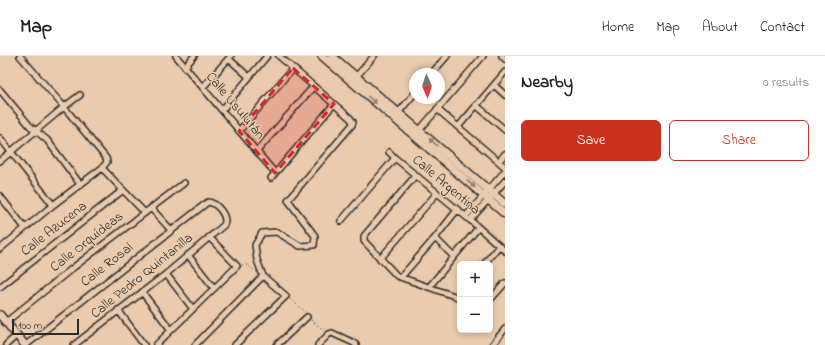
<!DOCTYPE html>
<meta charset="utf-8">
<style>
:root{--surface:#fff;--page:#f6f6f6;--text:#202124;--muted:#757577;--line:#e0e0e0;--accent:#c8321e}
body{margin:0;font-family:"Indie Flower",sans-serif;background:var(--page);color:var(--text)}
.controls{position:absolute;right:12px;bottom:12px;display:grid;overflow:hidden;border-radius:6px;box-shadow:0 2px 6px #0003}
.controls button{width:36px;height:36px;display:grid;place-items:center;padding:0;border:0;border-bottom:1px solid var(--line);background:var(--surface);color:var(--text);font:20px sans-serif}
.compass{position:absolute;left:409px;top:12px;width:36px;height:36px;border-radius:50%;background:var(--surface);box-shadow:0 2px 6px #0003;rotate:177deg}
.scale{position:absolute;left:12px;bottom:10px;width:67px;box-sizing:border-box;padding-left:4px;border:2px solid #2b2b2b;border-top:0;font-size:11px;line-height:14px;white-space:nowrap;color:#2b2b2b;-webkit-text-stroke:3px #e9ccb0;paint-order:stroke}
.list{margin:0;padding:0;list-style:none}
h2{display:flex;justify-content:space-between;align-items:center;height:52px;margin:0;padding:0 16px;font-size:17px}
h2 small{font-size:13px;font-weight:400;color:var(--muted)}
.actions{display:flex;gap:8px;padding:12px 16px}
.actions a{flex:1;padding:9px 0;border:1px solid var(--accent);border-radius:6px;text-align:center;font-size:14px;color:var(--accent)}
.actions .main{background:var(--accent);color:#fff}
.map{position:relative;flex:none;width:505px;height:289px;overflow:hidden}
header{display:flex;align-items:center;gap:24px;box-sizing:border-box;height:56px;padding:0 20px;background:var(--surface);border-bottom:1px solid var(--line)}
header strong{font-size:19px}
nav{display:flex;gap:22px;margin-inline-start:auto;font-size:14px}
main{display:flex}
aside{flex:1;background:var(--surface)}
.map>svg:first-child{display:block}
</style>
<header>
<strong>Map</strong>
<nav><a>Home</a><a>Map</a><a>About</a><a>Contact</a></nav>
</header>
<main>
<div class="map">
<svg width="505" height="289" viewBox="0 0 505 289">
<rect width="100%" height="100%" fill="#eacbad"/>
<filter id="ink" filterUnits="userSpaceOnUse"><feTurbulence type="fractalNoise" baseFrequency=".025" numOctaves="2"/><feDisplacementMap in="SourceGraphic" scale="8" xChannelSelector="R" yChannelSelector="G"/><feConvolveMatrix kernelMatrix="1 2 1 2 8 2 1 2 1" color-interpolation-filters="sRGB"/></filter>
<g filter="url(#ink)">
<g fill="none" stroke-linecap="round" stroke-linejoin="round">
<defs>
<path id="street" d="M 176,0 L 275,117
M 502,0 L 505,3
M 229,3 L 249,21
M 185,11 L 194,0
M 431,18 L 447,0
M 355,22 L 374,0
M 494,29 L 505,39
M 203,31 L 231,0
M 0,34 L 30,70 L 47,84 L 80,128
M 476,49 L 505,74
M 437,53 L 505,111
M 222,54 L 267,0
M 398,57 L 415,37
M 458,71 L 505,16
M 239,75 L 293,12
M 417,77 L 483,0
M 0,82 L 53,149
M 257,95 L 313,31
M 389,96 L 395,102 L 470,164 L 505,195
M 0,105 L 64,51 L 80,39
M 499,105 L 505,98
M 102,112 L 145,157
M 416,119 L 364,180 L 364,185 L 397,220 L 460,242
M 271,122 L 334,48
M 0,140 L 25,172
M 151,152 L 171,174
M 466,160 L 505,115
M 470,164 L 505,125
M 341,165 L 395,102
M 435,182 L 454,201
M 0,193 L 53,149 L 102,112 L 107,106 L 106,102 L 64,51 L 20,0
M 188,199 L 214,232
M 380,203 L 437,137
M 484,208 L 499,190
M 166,218 L 193,253
M 401,221 L 435,182 L 457,154
M 0,231 L 123,134
M 429,231 L 478,172
M 142,236 L 171,274
M 490,244 L 505,227
M 118,254 L 144,289
M 6,266 L 74,211 L 184,127
M 6,289 L 17,279
M 26,289 L 204,149 L 208,146 C 217,147 228,160 224,169 L 166,218 L 74,289
M 156,289 L 237,210 L 209,181
M 195,289 L 263,220
M 235,289 L 286,240 L 263,220 L 257,204 L 255,189 L 262,177 L 277,176 L 300,190 L 314,189 L 315,180 L 288,144 L 352,69 L 353,66 L 350,62 L 279,0
M 277,289 L 307,261
M 318,289 L 329,278 L 332,277 L 354,287 L 356,289
M 492,289 L 505,273"/>
<path id="secondary" d="M 322,0 L 505,158
M 332,0 L 505,148
M 0,259 L 25,289"/>
</defs>
<!-- street casing -->
<use href="#street" stroke="#2b2b2b" stroke-width="8"/>
<!-- secondary casing -->
<use href="#secondary" stroke="#2b2b2b" stroke-width="10"/>
<!-- path -->
<path stroke="#2b2b2b" stroke-width="1" stroke-dasharray="1 3" stroke-linecap="butt" d="M 242,209 L 247,209 L 257,216
M 290,243 L 306,256
M 311,264 L 325,275"/>
<!-- street -->
<use href="#street" stroke="#e9ccb0" stroke-width="5"/>
<!-- secondary -->
<use href="#secondary" stroke="#e9ccb0" stroke-width="7"/>
</g>
<!-- one-way arrows -->
<defs><path id="oneway-solid" d="M-6-.8H1V-3.2L6.5 0L1 3.2V.8H-6Z"/></defs>
<g fill="#8a7c6e">
<use href="#oneway-solid" transform="translate(372 44) rotate(41)"/>
<use href="#oneway-solid" transform="translate(433 86) rotate(-139)"/>
<use href="#oneway-solid" transform="translate(471 128) rotate(41)"/>
</g>
</g>
<!-- marked area -->
<path fill="#d62828" fill-opacity="0.2" stroke="#d62828" stroke-width="3" stroke-dasharray="8 5" stroke-linejoin="round" d="M 293,12 L 334,48 L 275,117 L 239,75 Z"/>
<g text-anchor="middle" dominant-baseline="central" stroke-width="3" stroke-linejoin="round" paint-order="stroke">
<!-- street labels -->
<g font-size="14" fill="#2b2b2b" stroke="#e9ccb0">
<text transform="translate(235 50) rotate(50)">Calle Usulután</text>
<text transform="translate(446 129) rotate(40)">Calle Argentina</text>
<text transform="translate(54 173) rotate(-38)">Calle Azucena</text>
<text transform="translate(87 186) rotate(-38)">Calle Orquídeas</text>
<text transform="translate(107 209) rotate(-38)">Calle Rosal</text>
<text transform="translate(142 220) rotate(-39)">Calle Pedro Quintanilla</text>
</g>
</g>
</svg>
<div class="controls">
<button>+</button>
<button>−</button>
</div>
<svg class="compass" viewBox="-18 -18 36 36"><path d="M0-13l5 13h-10z" fill="#e53935"/><path d="M0 13l5-13h-10z" fill="#757577"/></svg>
<div class="scale">100 m</div>
</div>
<aside>
<h2>Nearby<small>0 results</small></h2>
<ul class="list">
</ul>
<div class="actions"><a class="main">Save</a><a>Share</a></div>
</aside>
</main>
